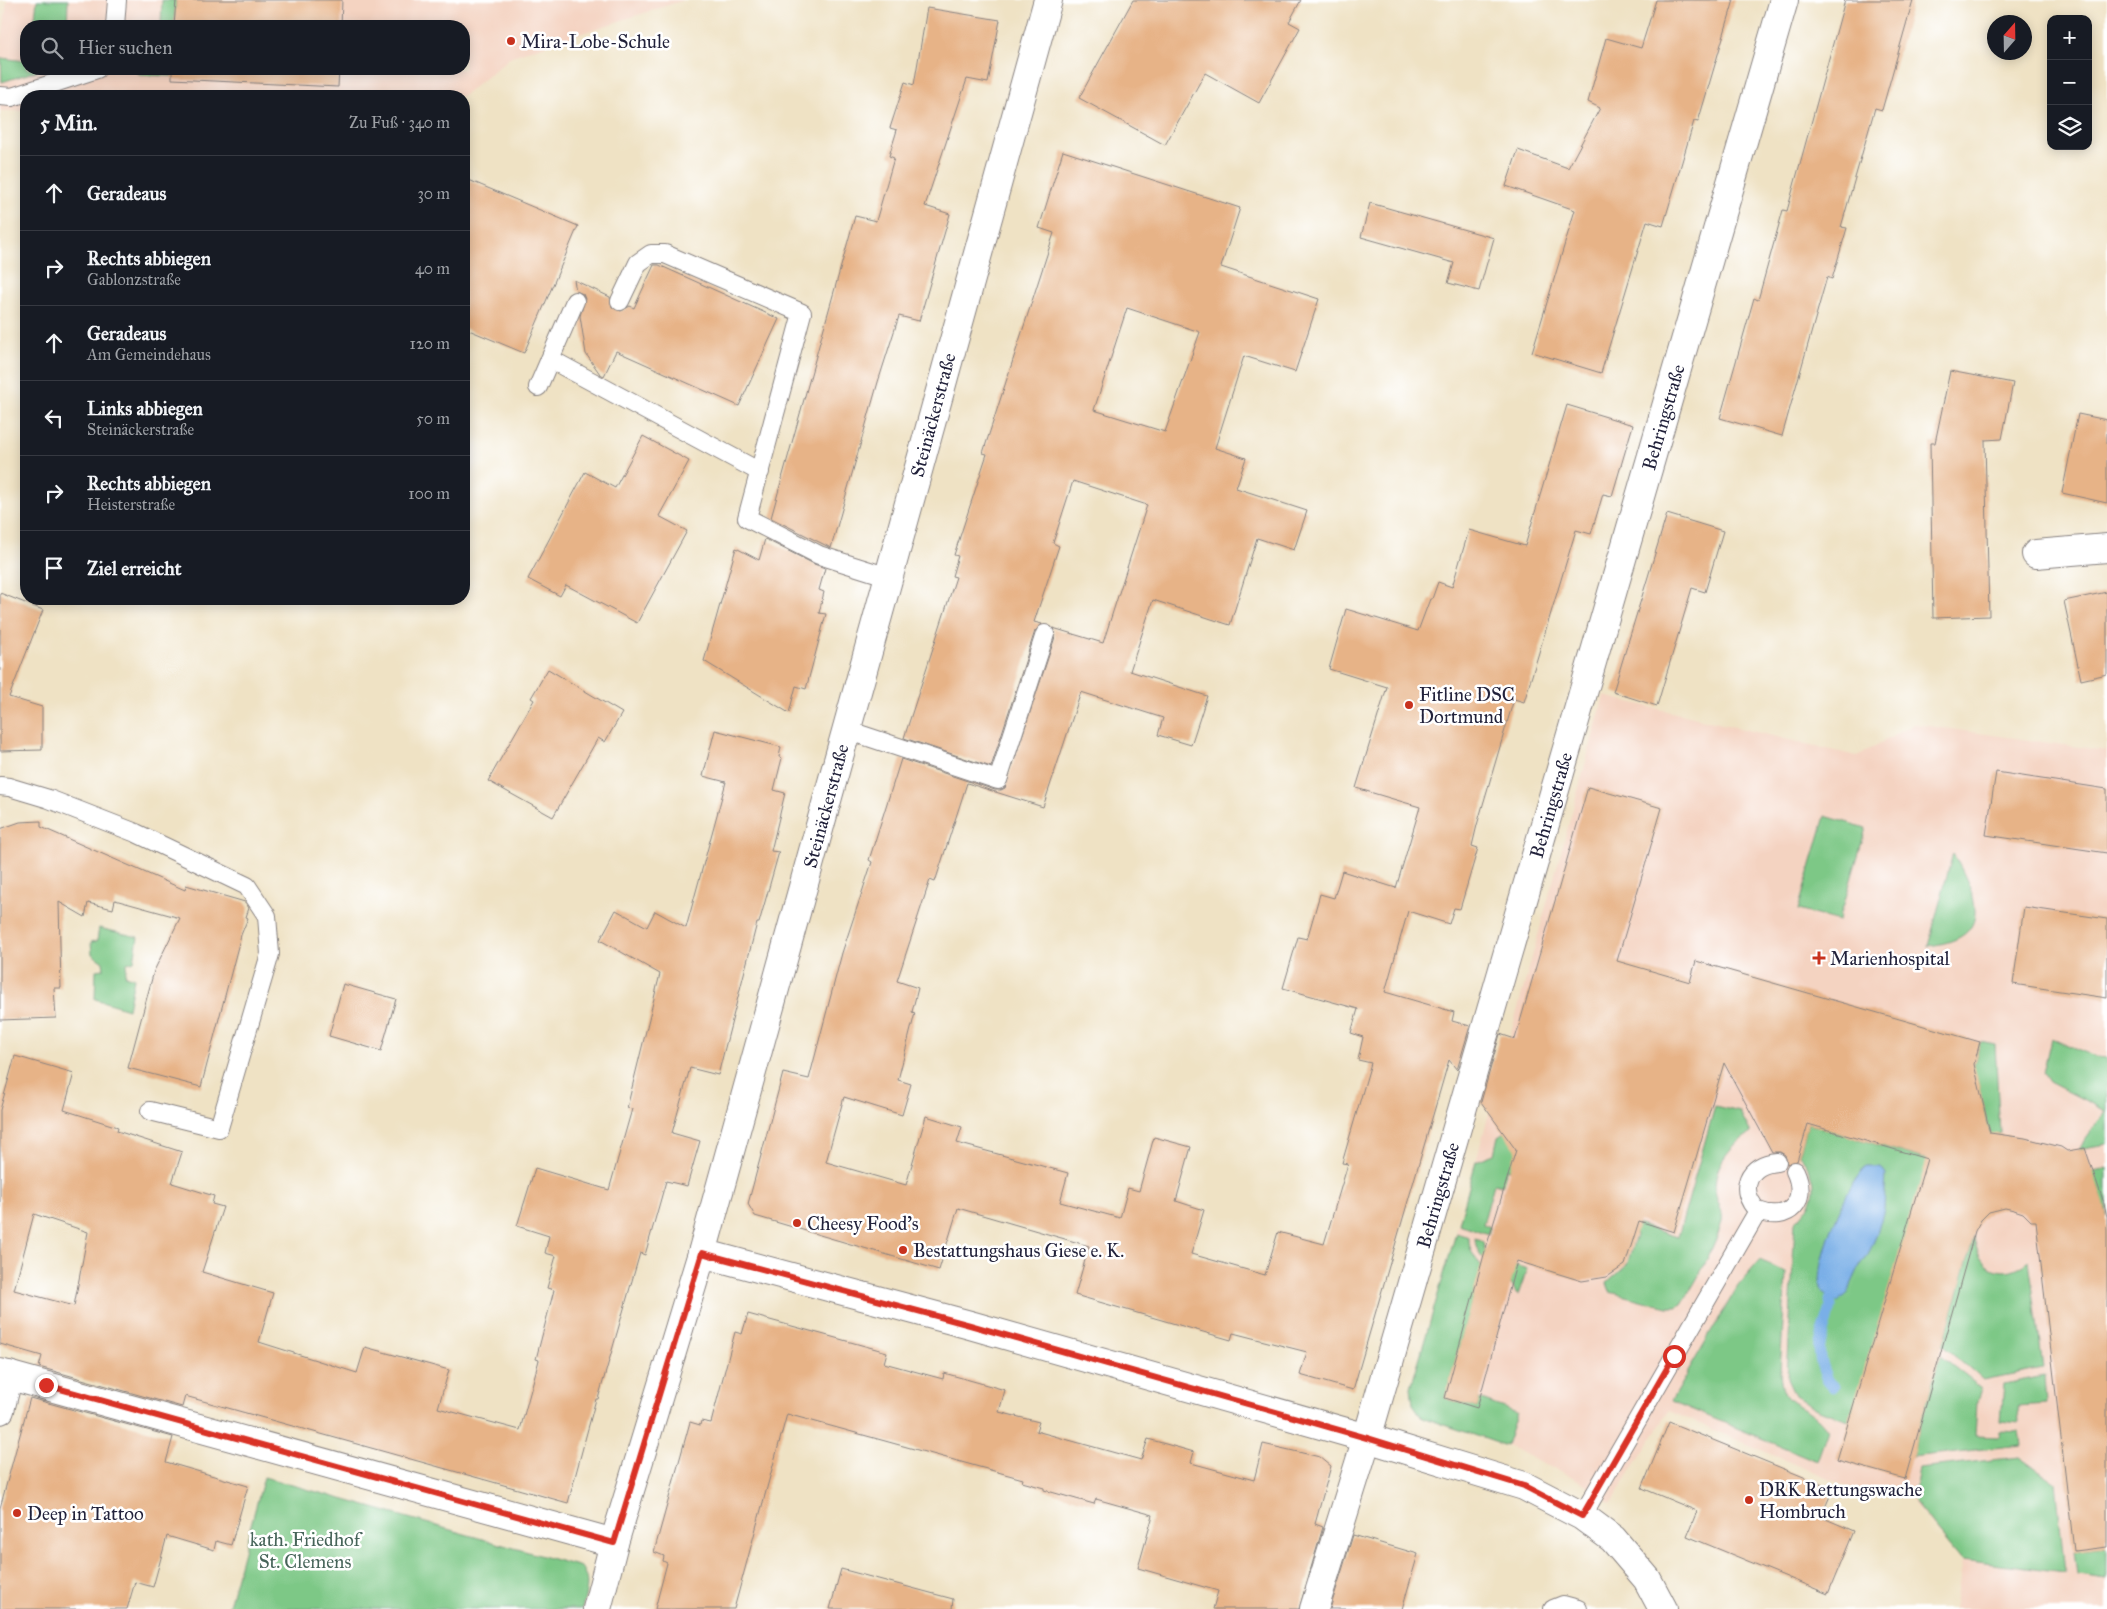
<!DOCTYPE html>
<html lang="de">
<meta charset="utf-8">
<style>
:root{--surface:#171b24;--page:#20242c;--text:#f1f3f6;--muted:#9ea1a6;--line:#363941}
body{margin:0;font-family:"IM FELL Great Primer",serif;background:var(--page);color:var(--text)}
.controls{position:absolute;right:15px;top:15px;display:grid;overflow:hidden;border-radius:10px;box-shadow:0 2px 12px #0003}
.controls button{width:45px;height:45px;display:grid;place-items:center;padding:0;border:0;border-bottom:1px solid var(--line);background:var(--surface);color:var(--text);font:25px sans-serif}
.compass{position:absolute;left:1987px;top:15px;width:45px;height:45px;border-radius:50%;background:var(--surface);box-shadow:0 2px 12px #0003;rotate:20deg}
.stop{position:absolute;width:15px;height:15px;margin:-11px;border:4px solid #d93025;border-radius:50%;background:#fff}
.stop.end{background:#d93025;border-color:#fff;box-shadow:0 1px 5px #0008}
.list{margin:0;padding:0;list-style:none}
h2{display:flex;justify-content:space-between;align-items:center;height:65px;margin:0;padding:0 20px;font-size:21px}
h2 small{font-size:16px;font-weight:400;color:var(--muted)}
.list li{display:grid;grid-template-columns:32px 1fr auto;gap:15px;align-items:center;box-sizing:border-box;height:75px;padding:0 20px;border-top:1px solid var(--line)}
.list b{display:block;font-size:19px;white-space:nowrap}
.list p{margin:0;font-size:16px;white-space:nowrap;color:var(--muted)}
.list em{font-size:16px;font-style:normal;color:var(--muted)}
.icon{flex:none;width:28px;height:28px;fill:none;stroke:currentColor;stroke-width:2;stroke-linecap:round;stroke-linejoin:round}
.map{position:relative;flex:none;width:2107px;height:1609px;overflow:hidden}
.search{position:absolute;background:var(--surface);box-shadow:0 2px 12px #0003;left:20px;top:20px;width:450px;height:55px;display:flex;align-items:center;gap:12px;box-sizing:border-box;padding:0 18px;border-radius:20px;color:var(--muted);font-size:19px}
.panel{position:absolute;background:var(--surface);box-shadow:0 2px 12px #0003;left:20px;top:90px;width:450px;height:515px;border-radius:20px}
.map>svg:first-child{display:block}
</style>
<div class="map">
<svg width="2107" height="1609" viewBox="0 0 2107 1609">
<rect width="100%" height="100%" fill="#fff"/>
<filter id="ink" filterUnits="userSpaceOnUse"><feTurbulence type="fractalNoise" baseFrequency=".02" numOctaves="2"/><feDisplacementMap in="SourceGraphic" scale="10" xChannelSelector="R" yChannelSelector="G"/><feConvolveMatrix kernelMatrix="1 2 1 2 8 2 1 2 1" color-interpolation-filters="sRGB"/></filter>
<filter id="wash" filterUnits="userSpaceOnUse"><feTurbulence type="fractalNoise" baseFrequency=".0096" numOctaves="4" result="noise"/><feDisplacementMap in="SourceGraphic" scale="20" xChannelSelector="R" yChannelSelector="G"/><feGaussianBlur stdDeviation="1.12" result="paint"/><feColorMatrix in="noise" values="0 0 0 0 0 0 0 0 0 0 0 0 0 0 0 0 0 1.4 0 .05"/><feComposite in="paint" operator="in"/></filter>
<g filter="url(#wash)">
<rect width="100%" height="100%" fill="#efe2c4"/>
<!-- built -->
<path fill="#f4d3c1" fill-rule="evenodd" d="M 7,0 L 684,0 L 512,56 L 463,96 L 26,96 L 26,111 L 0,111 L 0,57 ZM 26,26 L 464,26 L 464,69 L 26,69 Z
M 1604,696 L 1857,756 L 1915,724 L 2107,751 L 2107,1609 L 1954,1609 L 1962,1560 L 1906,1496 L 1848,1487 L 1669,1411 L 1611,1503 L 1583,1484 L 1517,1450 L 1422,1417 L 1413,1404 L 1411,1387 L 1456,1233 Z"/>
<!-- green -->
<path fill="#7dc886" stroke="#507560" d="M 37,0 L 68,0 L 67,26 L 34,26 Z
M 162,0 L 176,0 L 174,26 L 161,26 Z
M 1,58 L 26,61 L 26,69 L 43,69 L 2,82 Z
M 132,69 L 172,69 L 172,76 L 141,75 Z
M 1825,816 L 1866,828 L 1839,921 L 1798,910 Z
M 1953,853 C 1976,896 1997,938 1928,946 Z
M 99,928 L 138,937 L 134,961 L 127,963 L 125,975 L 134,978 L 128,1009 L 95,999 L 96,970 L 104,969 L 103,962 L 92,954 L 91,942 L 97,941 Z
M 2051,1038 L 2096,1057 L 2107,1058 L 2107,1144 L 2079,1149 L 2106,1111 L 2049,1082 L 2043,1073 Z
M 1980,1042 L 1995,1045 L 2000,1133 L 1991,1136 L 1975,1071 L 1973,1068 Z
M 1715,1106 L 1740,1112 L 1751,1133 C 1729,1146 1711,1168 1716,1196 C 1718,1203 1724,1214 1722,1221 C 1714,1251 1698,1278 1682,1304 L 1676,1307 L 1667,1307 L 1610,1292 L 1607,1283 L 1627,1265 L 1636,1235 L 1629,1222 L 1678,1237 Z
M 1518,1123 L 1518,1172 L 1507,1169 L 1502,1186 L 1494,1184 L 1483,1224 L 1490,1227 L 1488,1234 L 1459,1224 L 1476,1161 L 1494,1154 L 1498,1136 Z
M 1808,1124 L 1939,1163 L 1849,1420 L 1818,1410 L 1795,1396 L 1787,1379 L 1795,1222 C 1818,1201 1821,1179 1799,1155 Z
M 2107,1168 L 2107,1217 L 2099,1188 L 2089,1172 Z
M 1456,1233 L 1469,1237 C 1468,1252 1477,1260 1486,1271 L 1475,1291 L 1445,1398 L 1477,1408 L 1479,1399 L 1517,1413 L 1506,1446 L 1422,1417 L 1413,1404 L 1411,1387 Z
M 1974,1237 C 1978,1269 2005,1282 2029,1260 L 2043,1368 L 1983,1380 L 1943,1345 Z
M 1475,1238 L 1483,1241 L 1486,1256 L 1527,1269 L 1518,1295 L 1516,1294 C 1509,1270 1476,1268 1475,1238 Z
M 1760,1260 L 1786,1273 L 1780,1372 C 1782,1407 1795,1399 1817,1418 C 1821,1421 1824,1426 1828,1430 L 1817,1461 L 1671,1401 L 1738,1286 Z
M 1940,1356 L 1981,1388 L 1977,1402 L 1975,1435 L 1999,1436 L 2000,1431 L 2019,1432 L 2021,1445 L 1911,1457 Z
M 2044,1376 L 2046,1404 L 2018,1406 L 2019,1423 L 2001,1421 L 2004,1384 Z
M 2019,1457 L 2056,1483 L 2065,1573 L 1962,1560 L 1908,1495 L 1916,1485 L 1919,1468 Z
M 264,1477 L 581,1567 C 591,1581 586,1593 582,1609 L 228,1609 Z
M 2107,1547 L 2107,1579 L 2077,1575 L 2074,1551 Z"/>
<!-- water -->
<path fill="#79afe7" stroke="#4e6891" d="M 1866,1167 L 1881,1167 L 1886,1174 L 1884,1209 L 1877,1234 L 1868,1255 L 1861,1263 L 1847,1294 L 1838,1302 L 1830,1300 C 1827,1297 1822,1292 1821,1288 C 1814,1265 1847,1182 1866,1167 Z"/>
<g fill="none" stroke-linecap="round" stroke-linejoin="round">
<!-- stream -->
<path stroke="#79afe7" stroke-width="11" d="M 1830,1300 L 1831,1307 C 1825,1332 1813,1345 1824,1372 C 1826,1379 1828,1383 1834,1387"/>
</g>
<g id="blocks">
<!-- building -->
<path fill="#e7b387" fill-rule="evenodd" d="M 176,0 L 342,0 L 341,26 L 174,26 Z
M 1133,0 L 1301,0 L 1289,22 L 1300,28 L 1259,103 L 1205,73 L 1165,145 L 1079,98 Z
M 1656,0 L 1734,0 L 1698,122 L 1694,121 L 1663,226 L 1647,221 L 1601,373 L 1532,352 L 1575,210 L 1506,186 L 1518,150 L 1568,168 L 1600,108 L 1588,102 L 1606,38 L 1641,48 Z
M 1845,0 L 1913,0 L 1882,110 L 1875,108 L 1841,227 L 1847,228 L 1832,279 L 1827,277 L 1782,436 L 1720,418 L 1754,298 L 1758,300 L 1783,210 L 1787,211 Z
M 927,8 L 1000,20 L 988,83 L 967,79 L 925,206 L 950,214 L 919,321 L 899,316 L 878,382 L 831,548 L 771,518 L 855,216 L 876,221 L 894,158 L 889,156 L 897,130 L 890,128 L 905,82 L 914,85 Z
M 172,69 L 339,69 L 338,87 L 172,79 Z
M 1063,151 L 1240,208 L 1221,267 L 1319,299 L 1295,372 L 1244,356 L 1215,448 L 1246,458 L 1236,488 L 1307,511 L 1294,550 L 1257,538 L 1230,625 L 1153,600 L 1130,671 L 1207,696 L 1191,745 L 1158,735 L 1163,718 L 1081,692 L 1043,807 L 967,783 L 935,882 L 930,880 L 897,981 L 918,988 L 912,1012 L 915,1013 L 898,1080 L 911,1084 L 902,1115 L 844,1097 L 826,1162 L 906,1185 L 926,1116 L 962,1127 L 957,1143 L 1068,1173 L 1060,1202 L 1120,1218 L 1128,1188 L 1139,1191 L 1154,1137 L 1191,1147 L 1176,1201 L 1204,1210 L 1191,1254 L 1265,1275 L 1278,1232 L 1324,1244 L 1348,1164 L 1342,1163 L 1371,1063 L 1358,1060 L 1363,1037 L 1351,1033 L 1358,1009 L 1283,988 L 1298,937 L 1307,939 L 1320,894 L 1334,898 L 1342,871 L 1396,888 L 1420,807 L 1356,788 L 1387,687 L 1329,669 L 1346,609 L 1418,631 L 1430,599 L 1432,599 L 1438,582 L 1452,587 L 1469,530 L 1525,546 L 1567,405 L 1633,425 L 1612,496 L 1603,494 L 1591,534 L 1576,530 L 1524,702 L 1514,699 L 1477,825 L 1472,846 L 1478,848 L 1460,909 L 1454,908 L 1449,924 L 1408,911 L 1385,992 L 1454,1012 L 1452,1021 L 1470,1026 L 1457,1070 L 1449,1060 L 1353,1390 L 1300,1375 L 1307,1352 L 1233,1333 L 1231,1340 L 1075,1295 L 1089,1246 L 958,1208 L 939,1270 L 755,1216 L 748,1204 L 783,1073 L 809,1079 L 842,953 L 872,862 L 869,860 L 901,759 L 995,790 L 1001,790 L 1005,788 L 1055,637 L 1053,628 L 1103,643 L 1147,505 L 1073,481 L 1053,543 L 1059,546 L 1034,622 L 1042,624 L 1035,631 L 991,767 L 904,738 L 956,577 L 952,576 L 958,556 L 954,555 L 987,454 L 983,453 L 1054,233 L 1039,228 ZM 1127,308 L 1200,332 L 1165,432 L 1094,410 Z
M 464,178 L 578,226 L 524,353 L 464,328 Z
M 1370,203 L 1494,238 L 1479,291 L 1448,283 L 1454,263 L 1361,237 Z
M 654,265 L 659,265 L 779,319 L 739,406 L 616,351 L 604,376 L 600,374 L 586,354 L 580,316 L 585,299 L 583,294 L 576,291 L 574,280 L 610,297 L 612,307 L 621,311 L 630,306 L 634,308 Z
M 1950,371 L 2013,383 L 2002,439 L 1985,440 L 1989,616 L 1933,618 L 1930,443 L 1935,443 Z
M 2078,414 L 2107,420 L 2107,503 L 2062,493 Z
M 643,436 L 689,461 L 659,516 L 687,531 L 637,623 L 566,585 L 560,596 L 528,579 L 585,472 L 615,488 Z
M 1667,514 L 1723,531 L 1705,592 L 1692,588 L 1657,706 L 1613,692 Z
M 765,539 L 814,564 L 825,568 L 819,590 L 824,592 L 819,613 L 826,614 L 806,689 L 796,686 L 789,713 L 704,661 L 736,548 L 759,560 Z
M 2107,592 L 2107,674 L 2081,680 L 2064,601 Z
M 0,593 L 43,610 L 9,697 L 42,707 L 42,750 L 0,751 Z
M 548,669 L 622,713 L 605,742 L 598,738 L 553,817 L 488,781 L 534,700 L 531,698 Z
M 715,730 L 781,747 L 779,757 L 782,758 L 774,790 L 785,793 L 771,851 L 779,852 L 759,923 L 757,923 L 718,1075 L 690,1068 L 672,1133 L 700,1141 L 687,1186 L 666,1181 L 645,1255 L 640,1253 L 598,1399 L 596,1399 L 568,1503 L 185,1396 L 182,1407 L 39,1367 L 42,1356 L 0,1344 L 0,1110 L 15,1056 L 74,1073 L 64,1110 L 118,1127 L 117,1131 L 182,1152 L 172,1183 L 214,1196 L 212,1204 L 223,1207 L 202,1272 L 273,1293 L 259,1342 L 357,1373 L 365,1347 L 449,1370 L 438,1408 L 520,1430 L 539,1360 L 536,1359 L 554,1290 L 547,1288 L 556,1256 L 545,1253 L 549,1236 L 517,1226 L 535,1168 L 609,1190 L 632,1109 L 627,1108 L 660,974 L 600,940 L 616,910 L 647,927 L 655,911 L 686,928 L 726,782 L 703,776 ZM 34,1214 L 88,1232 L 74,1306 L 14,1290 Z
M 1996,772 L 2107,789 L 2107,853 L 1986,835 Z
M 1588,787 L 1662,808 L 1617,961 L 1690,982 L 1696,961 L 1980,1042 L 1974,1064 L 1990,1133 L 2025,1138 L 2061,1147 L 2067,1151 L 2085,1148 L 2104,1203 L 2107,1217 L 2107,1547 L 2074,1551 L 2036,1221 L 2031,1221 L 2023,1213 L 2014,1210 L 2005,1208 L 1989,1212 L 1981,1220 L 1975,1231 L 1905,1479 L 1837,1460 L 1927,1159 L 1808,1124 L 1797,1161 L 1787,1164 L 1785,1155 L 1780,1152 L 1772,1152 L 1724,1063 L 1674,1232 L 1639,1221 L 1625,1265 L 1607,1277 L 1582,1281 L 1517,1261 L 1477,1408 L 1445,1398 L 1485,1251 L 1516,1150 L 1481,1102 L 1500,1034 L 1515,1039 Z
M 41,821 L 41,827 L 185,890 L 186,885 L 245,902 L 249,908 L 246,917 L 248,918 L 241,935 L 201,1087 L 128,1068 L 154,971 L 180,918 L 115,900 L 113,909 L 88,903 L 85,917 L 59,902 L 61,988 L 54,988 L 56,1018 L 0,1020 L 0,829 L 20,822 Z
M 2024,907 L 2107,919 L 2107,998 L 2013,984 Z
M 343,984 L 396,999 L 381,1051 L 329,1036 Z
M 748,1314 L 887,1352 L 884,1363 L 943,1379 L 944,1373 L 1005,1390 L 999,1412 L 1039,1422 L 1036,1431 L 1141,1460 L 1148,1439 L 1194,1452 L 1191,1463 L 1254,1480 L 1263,1444 L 1320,1457 L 1331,1466 L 1315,1524 L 1323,1527 L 1299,1609 L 1213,1609 L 1218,1591 L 1138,1568 L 1153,1515 L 1096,1499 L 1094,1504 L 1044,1490 L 1044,1488 L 1022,1482 L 1023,1479 L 787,1414 L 734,1609 L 655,1609 L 667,1563 L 663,1561 L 664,1556 L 654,1552 L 690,1422 L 700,1425 L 701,1421 L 711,1423 L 735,1332 L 742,1334 Z
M 30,1398 L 173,1437 L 166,1462 L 248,1486 L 231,1545 L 216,1541 L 214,1550 L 167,1536 L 153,1587 L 135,1582 L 127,1609 L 0,1609 L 0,1508 Z
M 1669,1422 L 1833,1489 L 1821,1517 L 1854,1531 L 1828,1594 L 1687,1536 L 1697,1511 L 1642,1488 Z
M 1353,1535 L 1418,1554 L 1402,1609 L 1330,1609 Z
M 841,1569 L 953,1599 L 952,1609 L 830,1609 Z"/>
</g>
</g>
<g filter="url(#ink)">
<use href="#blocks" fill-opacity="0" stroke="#888280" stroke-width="1"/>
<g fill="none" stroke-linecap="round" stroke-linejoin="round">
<defs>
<path id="service" d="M 115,26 L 117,0
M 0,96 L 12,97 L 97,69
M 620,301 L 638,263 L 651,254 L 665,254 L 802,313 L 747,518 L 819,555 L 889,577
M 550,359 L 760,472
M 538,387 L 575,301
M 847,730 L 998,780 L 1045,634
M 0,786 L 9,787 L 49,799 L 136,833 L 247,886 L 267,916 L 270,954 L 219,1128 L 150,1111
M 1758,1211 C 1737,1190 1748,1164 1777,1162
M 1582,1516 L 1758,1211 C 1789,1223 1809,1201 1795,1171
M 1553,1609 L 1563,1605 L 1578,1609"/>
<g id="minor">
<path d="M 2036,554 L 2107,548"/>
<path d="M 0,1373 L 614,1543"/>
<path d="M 0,1410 L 9,1375"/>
<path d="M 597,1609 L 614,1543 L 702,1253"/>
<path id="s1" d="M 1314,1609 L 1367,1438 L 1784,0"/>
</g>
<path id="tertiary" d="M 1048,0 L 702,1253 L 970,1325 L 1367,1438 L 1524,1486 L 1582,1516 L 1613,1539 L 1647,1579 L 1663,1609"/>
</defs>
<!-- service casing -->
<use href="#service" stroke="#888280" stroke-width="20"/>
<!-- minor casing -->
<use href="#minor" stroke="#888280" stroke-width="30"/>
<!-- tertiary casing -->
<use href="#tertiary" stroke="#888280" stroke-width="30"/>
<!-- service -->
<use href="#service" stroke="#fff" stroke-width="18"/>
<!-- minor -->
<use href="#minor" stroke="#fff" stroke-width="28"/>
<!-- tertiary -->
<use href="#tertiary" stroke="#fff" stroke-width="28"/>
</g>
</g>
<g fill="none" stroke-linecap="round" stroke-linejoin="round" filter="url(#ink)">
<!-- route -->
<path stroke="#d93025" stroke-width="6" d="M 46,1385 L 614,1543 L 702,1253 L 970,1325 L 1367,1438 L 1524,1486 L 1582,1516 L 1674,1356"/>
</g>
<!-- markers -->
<g fill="#c8321e" stroke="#fff" stroke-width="2">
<circle cx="511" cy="41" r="5"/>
<circle cx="1409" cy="705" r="5"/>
<path d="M1816.5 950.5h5v5h5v5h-5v5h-5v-5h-5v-5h5z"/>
<circle cx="797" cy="1223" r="5"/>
<circle cx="903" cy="1250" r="5"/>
<circle cx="1749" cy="1500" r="5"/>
<circle cx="17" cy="1513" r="5"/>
</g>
<g text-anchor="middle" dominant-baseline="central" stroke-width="5" stroke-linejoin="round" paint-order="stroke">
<!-- poi labels -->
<g font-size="19" fill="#22223b" stroke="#fff" text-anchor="start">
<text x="521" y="41">Mira-Lobe-Schule</text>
<text x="1419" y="694">Fitline DSC<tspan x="1419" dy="22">Dortmund</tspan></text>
<text x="1830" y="958">Marienhospital</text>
<text x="807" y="1223">Cheesy Food's</text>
<text x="913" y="1250">Bestattungshaus Giese e. K.</text>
<text x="1759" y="1489">DRK Rettungswache<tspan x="1759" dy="22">Hombruch</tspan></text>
<text x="27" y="1513">Deep in Tattoo</text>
</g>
<!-- street labels -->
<g font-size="19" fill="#22223b" stroke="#fff">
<text transform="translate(933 415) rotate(-75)">Steinäckerstraße</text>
<text stroke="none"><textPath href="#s1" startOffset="1242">Behringstraße</textPath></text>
<text stroke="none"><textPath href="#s1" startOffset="838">Behringstraße</textPath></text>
<text transform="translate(826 806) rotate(-75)">Steinäckerstraße</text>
<text stroke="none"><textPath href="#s1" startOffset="432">Behringstraße</textPath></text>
</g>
<!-- park labels -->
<g font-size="19" fill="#466459" stroke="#fff">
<text x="305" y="1539">kath. Friedhof<tspan x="305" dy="22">St. Clemens</tspan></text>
</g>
</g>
</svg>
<div class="controls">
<button>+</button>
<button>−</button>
<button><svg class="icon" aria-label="layers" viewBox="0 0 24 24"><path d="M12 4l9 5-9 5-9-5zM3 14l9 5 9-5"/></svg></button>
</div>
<svg class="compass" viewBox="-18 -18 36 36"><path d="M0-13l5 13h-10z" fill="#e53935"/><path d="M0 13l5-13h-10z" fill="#9ea1a6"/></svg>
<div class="stop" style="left:1674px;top:1356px"></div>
<div class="stop end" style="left:46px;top:1385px"></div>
<div class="search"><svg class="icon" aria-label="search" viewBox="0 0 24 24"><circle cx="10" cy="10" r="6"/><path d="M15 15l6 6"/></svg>Hier suchen</div>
<section class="panel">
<h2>5 Min.<small>Zu Fuß · 340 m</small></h2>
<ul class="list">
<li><svg class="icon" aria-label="ahead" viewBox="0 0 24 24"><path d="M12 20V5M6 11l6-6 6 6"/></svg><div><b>Geradeaus</b></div><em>30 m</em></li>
<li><svg class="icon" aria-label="right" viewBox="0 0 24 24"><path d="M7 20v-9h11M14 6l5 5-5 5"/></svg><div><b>Rechts abbiegen</b><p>Gablonzstraße</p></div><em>40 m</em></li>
<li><svg class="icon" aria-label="ahead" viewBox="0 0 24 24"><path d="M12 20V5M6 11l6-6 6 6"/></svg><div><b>Geradeaus</b><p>Am Gemeindehaus</p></div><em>120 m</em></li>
<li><svg class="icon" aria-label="left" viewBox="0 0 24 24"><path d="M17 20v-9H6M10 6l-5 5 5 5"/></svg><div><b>Links abbiegen</b><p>Steinäckerstraße</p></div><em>50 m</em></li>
<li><svg class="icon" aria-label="right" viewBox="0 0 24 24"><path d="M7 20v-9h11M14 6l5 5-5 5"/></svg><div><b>Rechts abbiegen</b><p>Heisterstraße</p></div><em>100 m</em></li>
<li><svg class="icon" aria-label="arrive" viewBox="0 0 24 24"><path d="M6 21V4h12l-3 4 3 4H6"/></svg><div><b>Ziel erreicht</b></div></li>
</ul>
</section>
</div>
